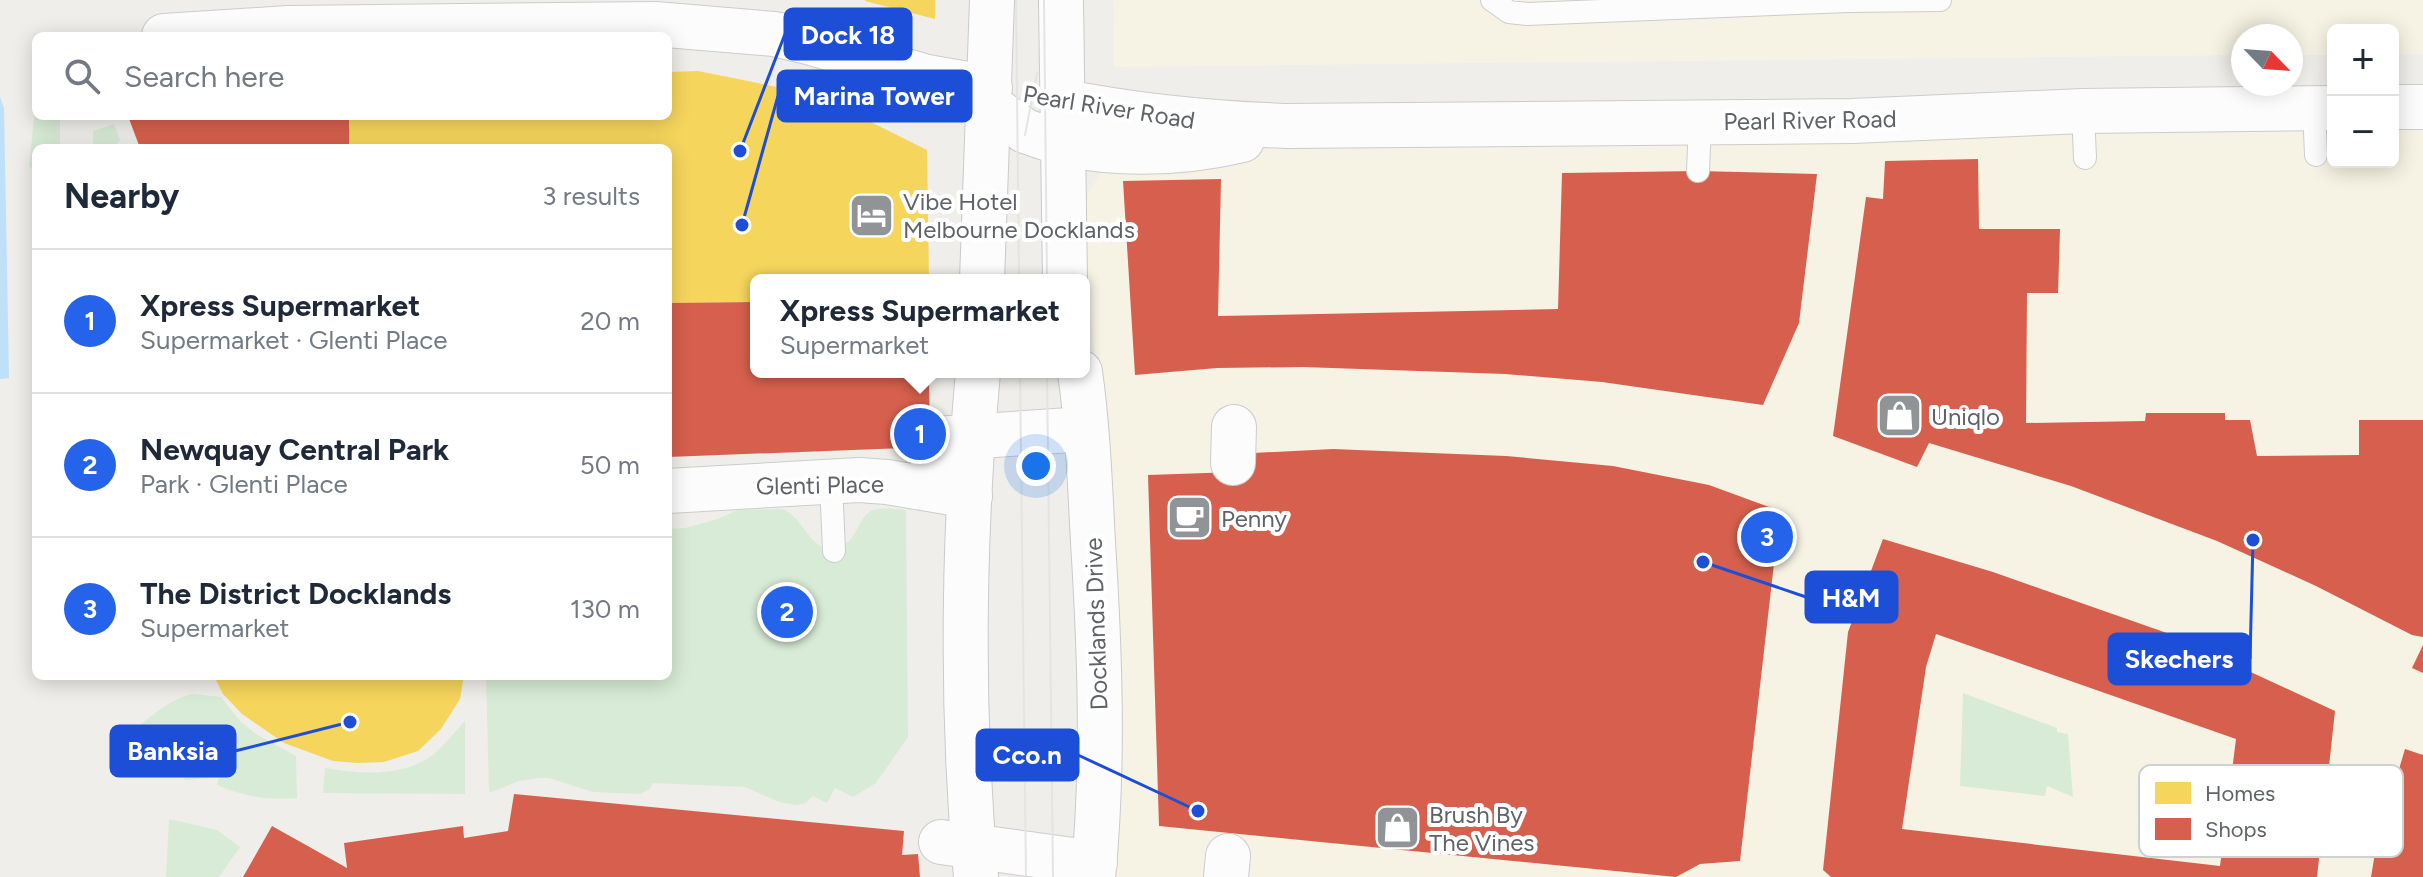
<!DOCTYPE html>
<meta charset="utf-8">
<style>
:root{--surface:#fff;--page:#f6f6f7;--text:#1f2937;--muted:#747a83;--line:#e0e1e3;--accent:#2563eb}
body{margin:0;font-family:Figtree,sans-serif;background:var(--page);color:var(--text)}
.controls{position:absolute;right:24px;top:24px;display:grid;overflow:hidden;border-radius:12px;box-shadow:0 4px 20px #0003}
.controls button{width:72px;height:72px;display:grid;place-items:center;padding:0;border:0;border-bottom:2px solid var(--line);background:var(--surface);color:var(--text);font:40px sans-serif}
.compass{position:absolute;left:2231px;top:24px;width:72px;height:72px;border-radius:50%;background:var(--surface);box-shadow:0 4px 20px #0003;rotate:115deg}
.you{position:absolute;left:1036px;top:466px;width:28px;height:28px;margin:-20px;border:6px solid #fff;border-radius:50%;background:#1a73e8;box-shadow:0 0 0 12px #1a73e833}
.badge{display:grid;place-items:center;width:52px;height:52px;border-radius:50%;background:var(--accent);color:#fff;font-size:26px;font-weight:700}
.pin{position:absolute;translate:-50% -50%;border:4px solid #fff;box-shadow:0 2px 8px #0006}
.popup{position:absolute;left:750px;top:274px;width:340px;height:104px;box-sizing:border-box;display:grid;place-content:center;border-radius:12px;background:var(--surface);filter:drop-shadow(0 2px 6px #0005);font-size:26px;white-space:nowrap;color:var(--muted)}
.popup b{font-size:30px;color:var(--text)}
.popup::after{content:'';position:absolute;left:50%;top:100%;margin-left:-16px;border:16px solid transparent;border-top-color:var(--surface)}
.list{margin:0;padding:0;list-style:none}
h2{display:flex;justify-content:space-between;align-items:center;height:104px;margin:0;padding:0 32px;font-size:34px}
h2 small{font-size:26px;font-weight:400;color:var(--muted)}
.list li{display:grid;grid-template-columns:52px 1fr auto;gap:24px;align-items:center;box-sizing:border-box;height:144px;padding:0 32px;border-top:2px solid var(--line)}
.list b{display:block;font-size:30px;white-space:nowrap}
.list p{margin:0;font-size:26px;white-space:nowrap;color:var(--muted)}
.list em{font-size:26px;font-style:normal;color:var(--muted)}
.icon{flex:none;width:44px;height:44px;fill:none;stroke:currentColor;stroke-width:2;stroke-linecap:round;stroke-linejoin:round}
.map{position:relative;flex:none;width:2423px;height:877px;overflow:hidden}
.search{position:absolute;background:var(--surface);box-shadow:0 4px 20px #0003;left:32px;top:32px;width:640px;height:88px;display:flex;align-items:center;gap:20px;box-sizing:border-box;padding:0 28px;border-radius:12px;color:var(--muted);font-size:30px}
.panel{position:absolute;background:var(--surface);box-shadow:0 4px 20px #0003;left:32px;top:144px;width:640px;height:536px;border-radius:12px}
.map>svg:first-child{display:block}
</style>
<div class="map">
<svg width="2423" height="877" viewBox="0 0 2423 877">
<rect width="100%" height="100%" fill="#efeeea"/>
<!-- commercial -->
<path fill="#f7f3e4" d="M 1113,0 L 2423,0 L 2423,54 L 2393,54 L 2393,30 L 2333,30 L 2333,55 L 2291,55 L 2291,36 L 2243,36 L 2243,55 L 1114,67 Z
M 2423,127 L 2423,877 L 1114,877 L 1120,809 L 1122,688 L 1100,402 L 1080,219 L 1089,193 L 1101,172 L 1114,164 L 1257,148 L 2333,129 L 2333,162 L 2393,162 L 2393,128 Z"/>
<!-- green -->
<path fill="#d8ebd6" d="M 36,98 L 36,116 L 60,116 L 60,148 L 36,148 L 35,271 L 34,168 L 29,167 Z
M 114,124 L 120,140 L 114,148 L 93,148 L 93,131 Z
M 782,509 C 805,517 809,553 835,548 C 860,544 855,516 874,510 C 883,507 896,509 906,510 L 908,737 L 876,783 L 853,797 L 835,788 L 827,803 L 813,796 L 806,803 L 797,805 L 779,802 L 745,787 L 653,783 L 650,789 L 640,794 L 593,792 L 549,778 L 538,778 L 519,781 L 489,793 L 486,676 L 668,676 L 668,529 L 685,528 L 718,519 L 738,510 Z
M 1963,693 L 2057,728 L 2057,732 L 2068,734 L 2073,797 L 2047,786 L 2045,796 L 1960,786 Z
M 193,694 L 221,697 L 241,722 L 256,734 L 296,756 L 297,798 C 268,800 244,797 217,785 L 225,753 L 218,745 L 210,778 L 185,780 L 178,751 L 157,761 L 135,729 C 154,714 170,699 193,694 Z
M 465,721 L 465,794 L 323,793 L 325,768 C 360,774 405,778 435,753 C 446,744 455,731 465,721 Z
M 169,819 L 217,830 L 240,847 L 219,877 L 166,877 Z"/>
<!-- water -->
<path fill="#bfe0f9" d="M 0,97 L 4,108 L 9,378 L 0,379 Z"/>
<!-- homes -->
<path fill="#f6d55c" d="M 865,0 L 935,0 L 935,19 L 865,1 Z
M 698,71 L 817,95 L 927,150 L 929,280 L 756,280 L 756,302 L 668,303 L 668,148 L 349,148 L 349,116 L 668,116 L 668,72 Z
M 214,676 L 464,676 L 460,699 L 441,729 L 418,751 L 384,762 L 357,763 L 333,761 L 284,743 L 242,714 L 223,694 Z"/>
<!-- shops -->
<path fill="#d6604d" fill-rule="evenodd" d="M 128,116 L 349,116 L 349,148 L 140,148 Z
M 1978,159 L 1979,229 L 2060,229 L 2058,293 L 2027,293 L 2026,423 L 2145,421 L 2146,413 L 2225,413 L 2225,420 L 2250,420 L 2257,456 L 2359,455 L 2359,420 L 2423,420 L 2423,637 L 2412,635 L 2316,586 L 2217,541 L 2071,486 L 1929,443 L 1917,467 L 1833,436 L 1866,197 L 1883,199 L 1885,161 Z
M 1698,171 L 1817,174 L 1799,323 L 1763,405 L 1602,382 L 1505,374 L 1303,367 L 1217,368 L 1135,375 L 1123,181 L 1221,179 L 1218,316 L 1558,309 L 1562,173 Z
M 756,302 L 756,372 L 929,372 L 930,447 L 668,457 L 668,303 Z
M 1333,449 L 1506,456 L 1613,466 L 1709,485 L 1780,511 L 1740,861 L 1700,864 L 1676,877 L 1159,826 L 1148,475 L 1235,472 L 1233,454 Z
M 1883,539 L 1993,572 L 2164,632 L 2335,711 L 2317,877 L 1831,877 L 1823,870 L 1848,632 ZM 1936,634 L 2236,739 L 2220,866 L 1902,829 L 1926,667 Z
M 2423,645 L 2423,673 L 2412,668 Z
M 2405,749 L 2423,755 L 2423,877 L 2371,877 L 2376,847 Z
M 514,794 L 904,831 L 902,855 L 918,854 L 920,877 L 243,877 L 272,826 L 347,868 L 344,843 L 463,826 L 464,838 L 508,831 Z"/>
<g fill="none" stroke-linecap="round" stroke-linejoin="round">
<defs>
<path id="lane" d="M 1492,0 L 1509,12 L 1527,14 L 1848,1 L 1940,0
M 2314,108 L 2316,155
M 2083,111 L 2085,158
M 1698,171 L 1700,122
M 831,482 L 834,551"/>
<path id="street" d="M 164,36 L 288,28 L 655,24 L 774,34 L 808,42 L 927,77 L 990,88
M 1061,101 C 1136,116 1210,123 1286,126 L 1852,121 L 2083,111 L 2333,108
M 2393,107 L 2423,107
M 1063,144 C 1123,156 1182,154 1242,140
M 1233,463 L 1234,427
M 931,489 L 935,439 L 1085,429
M 668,491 L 859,480 L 887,482 L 970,496
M 941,842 L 1095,863
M 1226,877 L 1228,856"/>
<path id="secondary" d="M 1061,0 L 1065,280
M 989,105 L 1025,131 L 1063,144
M 982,280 L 992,0
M 1080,372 C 1088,428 1090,486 1093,542 C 1100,654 1104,766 1093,877
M 976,877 C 961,710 963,539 978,372"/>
</defs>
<!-- lane casing -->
<use href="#lane" stroke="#cbcccc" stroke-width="24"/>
<!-- street casing -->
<use href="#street" stroke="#cbcccc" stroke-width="46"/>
<!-- secondary casing -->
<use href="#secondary" stroke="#cacacb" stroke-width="46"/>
<!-- lane -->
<use href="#lane" stroke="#fdfcfc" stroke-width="22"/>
<!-- street -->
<use href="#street" stroke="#fdfcfc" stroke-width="44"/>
<!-- secondary -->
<use href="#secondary" stroke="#fdfcfc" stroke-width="44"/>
<!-- tram -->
<path stroke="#e4e4e4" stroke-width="2" d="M 1016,0 L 1019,280
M 1044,0 L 1047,280
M 1025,135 L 1037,73
M 1020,372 L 1026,877
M 1047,372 L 1053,877"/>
</g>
<!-- icons -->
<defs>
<symbol id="hotel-square" viewBox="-11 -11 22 22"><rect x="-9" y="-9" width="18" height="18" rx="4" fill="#919496" stroke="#fff"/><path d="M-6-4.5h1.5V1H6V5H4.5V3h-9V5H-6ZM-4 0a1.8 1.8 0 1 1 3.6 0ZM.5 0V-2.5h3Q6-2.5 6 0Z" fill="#fff"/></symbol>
<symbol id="shop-square" viewBox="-11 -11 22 22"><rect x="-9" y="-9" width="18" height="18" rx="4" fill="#919496" stroke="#fff"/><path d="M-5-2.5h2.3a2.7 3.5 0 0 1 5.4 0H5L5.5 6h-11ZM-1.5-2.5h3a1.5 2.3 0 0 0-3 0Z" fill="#fff"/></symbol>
<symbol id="cafe-square" viewBox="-11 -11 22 22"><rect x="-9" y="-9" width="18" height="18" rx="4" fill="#919496" stroke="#fff"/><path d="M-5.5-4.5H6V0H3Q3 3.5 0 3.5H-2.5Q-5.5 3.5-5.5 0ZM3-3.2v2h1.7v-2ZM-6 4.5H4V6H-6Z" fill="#fff"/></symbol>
</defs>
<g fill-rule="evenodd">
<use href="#hotel-square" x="846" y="190" width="51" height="51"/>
<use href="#shop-square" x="1874" y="390" width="51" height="51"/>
<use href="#cafe-square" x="1164" y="492" width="51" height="51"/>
<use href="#shop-square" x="1372" y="802" width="51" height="51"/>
</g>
<g text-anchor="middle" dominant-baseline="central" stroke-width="8" stroke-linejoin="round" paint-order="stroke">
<!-- street labels -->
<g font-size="24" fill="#5f6368" stroke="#fff">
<text transform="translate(1109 107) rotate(9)">Pearl River Road</text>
<text transform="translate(1810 120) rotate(-1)">Pearl River Road</text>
<text transform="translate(820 485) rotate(-1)">Glenti Place</text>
<text transform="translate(1096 624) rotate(-92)">Docklands Drive</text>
</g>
<!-- poi labels -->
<g font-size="24" fill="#5f6368" stroke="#fff" text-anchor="start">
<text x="903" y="201">Vibe Hotel<tspan x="903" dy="28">Melbourne Docklands</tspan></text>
<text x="1931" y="416">Uniqlo</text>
<text x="1221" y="518">Penny</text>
<text x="1429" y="814">Brush By<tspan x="1429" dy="28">The Vines</tspan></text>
</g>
</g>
<!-- legend -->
<rect x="2139" y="765" width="264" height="92" rx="12" fill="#fff" stroke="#cfd0d2" stroke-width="2"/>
<rect x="2155" y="782" width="36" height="22" fill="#f6d55c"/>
<rect x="2155" y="818" width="36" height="22" fill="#d6604d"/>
<g font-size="22" fill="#5f6368">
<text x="2205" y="801">Homes</text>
<text x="2205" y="837">Shops</text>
</g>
<!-- callouts -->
<path fill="none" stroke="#1d4ed8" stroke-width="3" d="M740 151L785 34M742 225L778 96M1703 562L1806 597M2253 540L2250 659M350 722L235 751M1198 811L1078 755"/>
<g fill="#1d4ed8" stroke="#fff" stroke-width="3">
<circle cx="740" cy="151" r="8"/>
<circle cx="742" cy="225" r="8"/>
<circle cx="1703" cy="562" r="8"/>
<circle cx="2253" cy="540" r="8"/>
<circle cx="350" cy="722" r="8"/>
<circle cx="1198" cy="811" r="8"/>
</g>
<g fill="#1d4ed8" stroke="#1d4ed8" stroke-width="3">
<rect x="785" y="9" width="126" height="50" rx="8"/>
<rect x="778" y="71" width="193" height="50" rx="8"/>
<rect x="1806" y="572" width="91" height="50" rx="8"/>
<rect x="2109" y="634" width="141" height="50" rx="8"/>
<rect x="111" y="726" width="124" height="50" rx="8"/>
<rect x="977" y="730" width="101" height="50" rx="8"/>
</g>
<g font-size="26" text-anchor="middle" font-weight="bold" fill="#fff">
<text x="848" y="44">Dock 18</text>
<text x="874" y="105">Marina Tower</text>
<text x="1851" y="607">H&amp;M</text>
<text x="2179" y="668">Skechers</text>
<text x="173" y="760">Banksia</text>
<text x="1027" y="764">Cco.n</text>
</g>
</svg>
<div class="controls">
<button>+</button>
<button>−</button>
</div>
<svg class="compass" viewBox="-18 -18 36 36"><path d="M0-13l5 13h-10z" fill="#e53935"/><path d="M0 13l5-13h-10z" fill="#747a83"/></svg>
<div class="you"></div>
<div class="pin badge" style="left:920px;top:434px">1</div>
<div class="popup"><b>Xpress Supermarket</b>Supermarket</div>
<div class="pin badge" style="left:787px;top:612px">2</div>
<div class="pin badge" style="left:1767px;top:537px">3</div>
<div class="search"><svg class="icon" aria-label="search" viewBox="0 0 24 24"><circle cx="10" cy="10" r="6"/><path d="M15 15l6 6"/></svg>Search here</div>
<section class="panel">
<h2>Nearby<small>3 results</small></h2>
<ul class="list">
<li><span class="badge">1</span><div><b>Xpress Supermarket</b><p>Supermarket · Glenti Place</p></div><em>20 m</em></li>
<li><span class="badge">2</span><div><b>Newquay Central Park</b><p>Park · Glenti Place</p></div><em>50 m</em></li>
<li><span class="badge">3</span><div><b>The District Docklands</b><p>Supermarket</p></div><em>130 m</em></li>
</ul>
</section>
</div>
